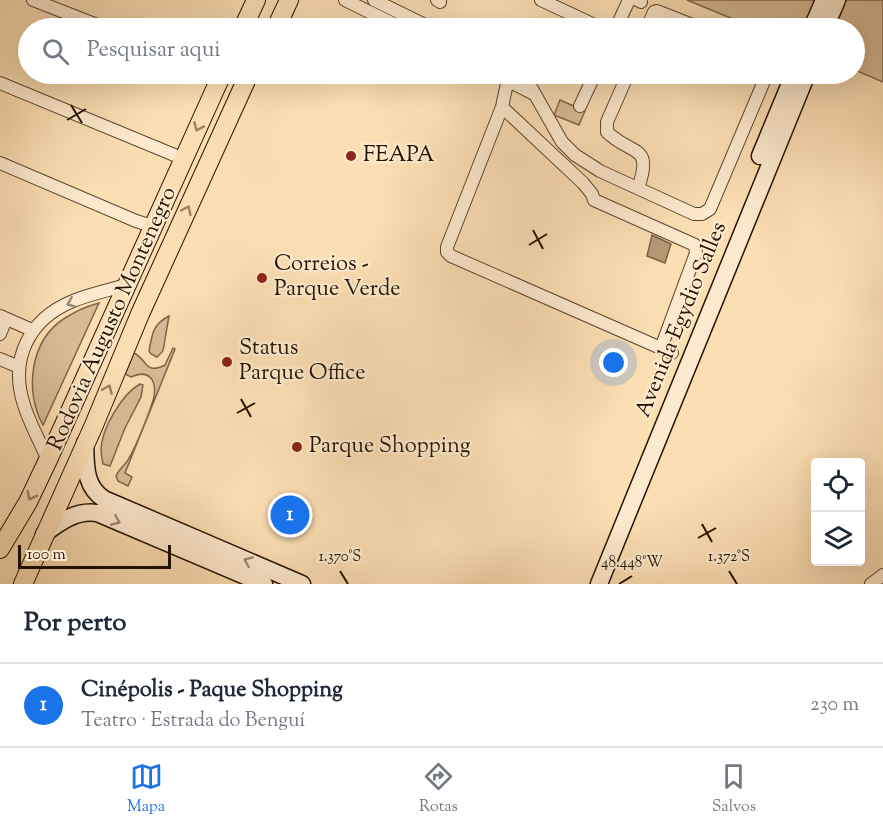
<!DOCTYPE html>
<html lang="pt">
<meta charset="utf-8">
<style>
:root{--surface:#fff;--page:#f2f2f3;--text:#1f2937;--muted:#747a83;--line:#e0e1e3;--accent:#1a73e8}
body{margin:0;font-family:"Sorts Mill Goudy",serif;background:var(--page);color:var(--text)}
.controls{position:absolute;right:18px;bottom:18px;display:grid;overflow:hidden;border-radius:6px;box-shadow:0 6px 24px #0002}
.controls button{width:54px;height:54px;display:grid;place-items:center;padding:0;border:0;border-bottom:2px solid var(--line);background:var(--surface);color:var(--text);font:30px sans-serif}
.scale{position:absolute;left:18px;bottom:15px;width:153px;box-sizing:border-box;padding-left:6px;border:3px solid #261200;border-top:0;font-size:16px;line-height:21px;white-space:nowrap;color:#261200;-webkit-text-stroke:4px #fdeace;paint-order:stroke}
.you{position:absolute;left:614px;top:363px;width:21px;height:21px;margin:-15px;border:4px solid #fff;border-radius:50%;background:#1a73e8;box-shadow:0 0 0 9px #1a73e833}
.badge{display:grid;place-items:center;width:39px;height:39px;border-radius:50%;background:var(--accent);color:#fff;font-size:20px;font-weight:700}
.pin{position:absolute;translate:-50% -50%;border:3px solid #fff;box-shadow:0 2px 6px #0006}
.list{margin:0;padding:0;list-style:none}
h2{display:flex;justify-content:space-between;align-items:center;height:78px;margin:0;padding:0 24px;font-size:26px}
h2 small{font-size:20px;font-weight:400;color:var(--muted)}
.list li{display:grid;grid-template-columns:39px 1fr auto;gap:18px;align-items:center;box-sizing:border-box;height:84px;padding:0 24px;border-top:2px solid var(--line)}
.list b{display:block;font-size:22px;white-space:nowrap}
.list p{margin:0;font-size:20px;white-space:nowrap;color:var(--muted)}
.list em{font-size:20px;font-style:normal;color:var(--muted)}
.icon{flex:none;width:33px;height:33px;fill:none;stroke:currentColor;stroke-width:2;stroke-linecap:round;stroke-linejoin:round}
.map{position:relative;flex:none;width:883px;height:584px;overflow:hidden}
.search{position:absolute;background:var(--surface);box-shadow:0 6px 24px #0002;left:18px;right:18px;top:18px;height:66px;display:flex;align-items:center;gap:15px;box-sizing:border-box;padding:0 21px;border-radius:33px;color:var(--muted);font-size:22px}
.sheet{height:162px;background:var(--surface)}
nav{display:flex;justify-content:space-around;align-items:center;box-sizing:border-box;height:84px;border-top:2px solid var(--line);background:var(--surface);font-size:16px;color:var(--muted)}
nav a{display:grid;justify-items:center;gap:3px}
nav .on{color:var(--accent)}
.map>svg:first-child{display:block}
</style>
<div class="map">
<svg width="883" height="584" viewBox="0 0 883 584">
<rect width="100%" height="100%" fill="#fcdeb3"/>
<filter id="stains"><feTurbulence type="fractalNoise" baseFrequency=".00333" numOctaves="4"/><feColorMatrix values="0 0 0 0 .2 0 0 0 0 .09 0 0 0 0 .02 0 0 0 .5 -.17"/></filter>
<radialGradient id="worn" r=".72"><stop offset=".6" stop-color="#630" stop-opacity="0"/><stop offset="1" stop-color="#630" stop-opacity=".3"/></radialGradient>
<!-- green -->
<path fill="#d8bb95" stroke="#7f664a" stroke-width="1.5" d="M 687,0 L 883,0 L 883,82 L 855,70 L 854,28 L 755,28 Z
M 560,100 L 585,111 L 579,125 L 554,115 Z
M 99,303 L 43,425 C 24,391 30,340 65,318 C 76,311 87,306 99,303 Z
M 169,316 L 163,351 L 157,357 L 151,354 L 149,351 C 152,334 153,324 169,316 Z
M 173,348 L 175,349 L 125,473 L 132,477 L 128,486 L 118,481 L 116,476 C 119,468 126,465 129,458 C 136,447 151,409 154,397 C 157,379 148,369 131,377 L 125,374 L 134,353 C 148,360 145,375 165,365 Z
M 140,384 L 143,385 L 141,397 L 125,428 L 110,466 L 103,464 C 102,459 101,454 101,449 C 102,428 122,394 140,384 Z"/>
<!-- water -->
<path fill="#b39976" stroke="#7b6347" stroke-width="1.5" d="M 652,235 L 671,244 L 665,263 L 647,256 Z"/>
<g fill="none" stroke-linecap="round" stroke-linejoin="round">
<defs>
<path id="street" d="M 33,0 L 105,28
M 345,0 L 402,28
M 374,0 L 431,28
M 437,0 L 440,2
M 541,0 L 601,28
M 637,0 L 641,2
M 616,28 L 629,0
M 647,28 L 654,12 L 657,11 L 700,28
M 495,74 L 534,94
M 509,74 L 502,107 L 447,247 L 447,252 L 451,256 L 672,353
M 518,74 L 528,82 L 562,142 L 575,155 L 600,171 L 694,214 L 702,214 L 710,209 L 767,74
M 628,74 L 607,122 L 607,132 C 631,156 654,143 638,188
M 0,83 L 184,159
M 580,106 L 595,74
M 502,107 L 583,183 L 592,194 L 594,200 L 695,245 L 696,253 L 661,348
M 0,163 L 136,221 L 152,226
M 0,316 L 32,330
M 0,334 L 6,319
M 0,359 L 19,367
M 48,460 C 40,442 30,424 24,405 C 9,359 29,319 73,301 C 90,294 109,290 127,285
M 871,584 L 883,575"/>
<path id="secondary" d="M 812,28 L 824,0
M 825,28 L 837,0
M 760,156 L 794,74
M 85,443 C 86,465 84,486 104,499 L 302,584
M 44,534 C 60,522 76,510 97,513 L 264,584
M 599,584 L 807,74"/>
<path id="primary" d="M 243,28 L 256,0
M 276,28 L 289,0
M 0,549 L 28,502 L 48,460 L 222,74
M 23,584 L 94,425 L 140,314 L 249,74"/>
</defs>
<!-- street casing -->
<use href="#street" stroke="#5c452d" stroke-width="14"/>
<!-- secondary casing -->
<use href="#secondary" stroke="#261200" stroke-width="19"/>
<!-- primary casing -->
<use href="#primary" stroke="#261200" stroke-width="20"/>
<!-- street -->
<use href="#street" stroke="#fdeace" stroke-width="12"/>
<!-- secondary -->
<use href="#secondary" stroke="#fdeace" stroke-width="16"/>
<!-- primary -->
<use href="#primary" stroke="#fcdeb3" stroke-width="18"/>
</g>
<!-- one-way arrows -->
<defs><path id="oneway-chevron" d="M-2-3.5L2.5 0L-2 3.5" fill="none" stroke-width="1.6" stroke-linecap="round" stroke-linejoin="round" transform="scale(1.5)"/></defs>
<g stroke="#9c8262">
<use href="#oneway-chevron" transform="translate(198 127) rotate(114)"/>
<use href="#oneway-chevron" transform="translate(187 210) rotate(-65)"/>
<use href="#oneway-chevron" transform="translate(108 389) rotate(-67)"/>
<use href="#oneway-chevron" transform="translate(31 496) rotate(117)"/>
</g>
<g stroke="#9c8971">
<use href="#oneway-chevron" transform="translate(71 303) rotate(157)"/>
<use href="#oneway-chevron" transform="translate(116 521) rotate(23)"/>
<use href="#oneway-chevron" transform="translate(248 561) rotate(-157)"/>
</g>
<!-- ticks -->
<path fill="none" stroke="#261200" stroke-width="2" d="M 71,105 L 82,123M 67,120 L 86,109M 533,230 L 543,249M 529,245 L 547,234M 241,399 L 251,417M 237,413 L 255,403M 702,524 L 712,542M 698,538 L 716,528M 340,571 L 348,584M 729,571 L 737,584M 619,584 L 632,576"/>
<!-- markers -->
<g fill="#8f2418" stroke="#fdeace" stroke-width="2">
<circle cx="351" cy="156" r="6"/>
<circle cx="262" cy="278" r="6"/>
<circle cx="227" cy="362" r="6"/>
<circle cx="297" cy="447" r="6"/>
</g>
<g text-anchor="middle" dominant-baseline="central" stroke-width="4.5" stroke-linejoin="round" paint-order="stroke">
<!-- poi labels -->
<g font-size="22" fill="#261200" stroke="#fdeace" text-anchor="start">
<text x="363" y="156">FEAPA</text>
<text x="274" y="265">Correios -<tspan x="274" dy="25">Parque Verde</tspan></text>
<text x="239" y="349">Status<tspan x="239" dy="25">Parque Office</tspan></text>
<text x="309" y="447">Parque Shopping</text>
</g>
<!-- street labels -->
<g font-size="22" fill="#261200" stroke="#fdeace">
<text transform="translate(113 319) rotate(-66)">Rodovia Augusto Montenegro</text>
<text transform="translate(682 320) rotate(-68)">Avenida Egydio Salles</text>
</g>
</g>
<g font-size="15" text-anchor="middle" fill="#261200" stroke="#fdeace" stroke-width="4.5" stroke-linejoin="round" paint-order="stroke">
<text x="340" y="561">1.370°S</text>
<text x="729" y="561">1.372°S</text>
<text x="632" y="567">48.448°W</text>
</g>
<rect width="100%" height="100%" filter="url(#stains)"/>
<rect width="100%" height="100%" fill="url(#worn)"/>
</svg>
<div class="controls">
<button><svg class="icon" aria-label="locate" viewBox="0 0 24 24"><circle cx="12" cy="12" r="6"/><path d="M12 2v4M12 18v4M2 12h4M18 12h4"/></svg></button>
<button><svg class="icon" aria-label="layers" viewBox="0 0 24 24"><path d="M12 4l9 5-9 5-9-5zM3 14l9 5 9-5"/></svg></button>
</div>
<div class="scale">100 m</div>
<div class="you"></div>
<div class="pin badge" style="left:290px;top:515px">1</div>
<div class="search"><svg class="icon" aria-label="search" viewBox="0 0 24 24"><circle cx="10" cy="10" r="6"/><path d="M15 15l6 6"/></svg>Pesquisar aqui</div>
</div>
<section class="sheet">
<h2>Por perto<small></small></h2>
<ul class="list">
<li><span class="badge">1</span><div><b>Cinépolis - Paque Shopping</b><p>Teatro · Estrada do Benguí</p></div><em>230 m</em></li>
</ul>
</section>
<nav>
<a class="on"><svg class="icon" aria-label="map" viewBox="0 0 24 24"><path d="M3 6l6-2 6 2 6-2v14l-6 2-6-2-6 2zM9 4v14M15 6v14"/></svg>Mapa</a>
<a><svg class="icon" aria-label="directions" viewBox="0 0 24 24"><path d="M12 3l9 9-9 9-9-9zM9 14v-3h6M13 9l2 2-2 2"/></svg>Rotas</a>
<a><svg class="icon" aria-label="saved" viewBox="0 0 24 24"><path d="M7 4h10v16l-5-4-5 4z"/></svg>Salvos</a>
</nav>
